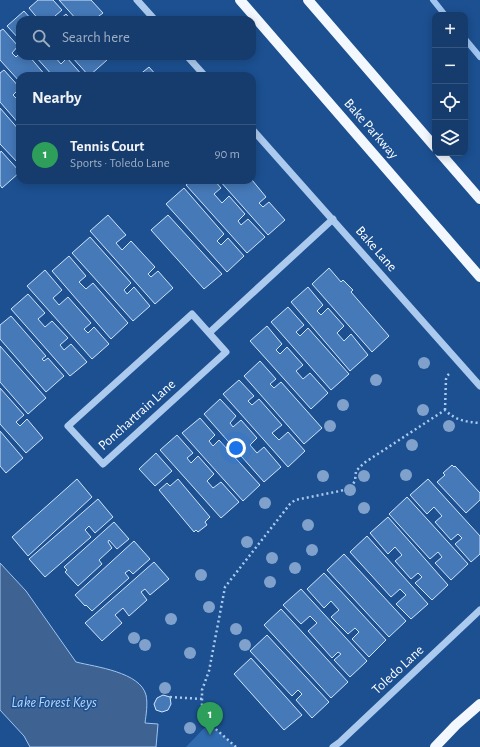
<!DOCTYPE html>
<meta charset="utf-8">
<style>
:root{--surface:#153c6d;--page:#1e4372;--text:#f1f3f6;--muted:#9dadc2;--line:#345680;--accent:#8abfa5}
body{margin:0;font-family:"Alegreya Sans",sans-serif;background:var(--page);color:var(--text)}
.controls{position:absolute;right:12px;top:12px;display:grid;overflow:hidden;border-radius:8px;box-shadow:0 2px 10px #0003}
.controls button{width:36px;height:36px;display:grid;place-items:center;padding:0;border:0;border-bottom:1px solid var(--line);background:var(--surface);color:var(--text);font:20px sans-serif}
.you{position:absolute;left:236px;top:448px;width:14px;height:14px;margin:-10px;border:3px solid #fff;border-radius:50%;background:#1a73e8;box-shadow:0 0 0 6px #1a73e833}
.badge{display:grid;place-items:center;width:26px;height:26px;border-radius:50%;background:var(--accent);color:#fff;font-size:13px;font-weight:700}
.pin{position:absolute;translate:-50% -33px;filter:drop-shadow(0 1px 2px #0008)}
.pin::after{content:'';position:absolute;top:21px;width:14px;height:12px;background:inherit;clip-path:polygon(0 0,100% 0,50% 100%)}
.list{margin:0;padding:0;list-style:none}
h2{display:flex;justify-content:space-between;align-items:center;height:52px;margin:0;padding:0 16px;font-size:17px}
h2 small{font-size:13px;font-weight:400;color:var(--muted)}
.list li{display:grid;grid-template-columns:26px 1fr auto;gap:12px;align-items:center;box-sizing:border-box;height:60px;padding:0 16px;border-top:1px solid var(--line)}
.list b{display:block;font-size:15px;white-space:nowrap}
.list p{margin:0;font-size:13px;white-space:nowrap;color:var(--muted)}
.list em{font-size:13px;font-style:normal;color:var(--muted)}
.icon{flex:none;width:22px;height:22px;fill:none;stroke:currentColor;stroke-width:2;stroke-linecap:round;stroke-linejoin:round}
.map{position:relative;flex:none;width:480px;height:747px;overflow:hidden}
.search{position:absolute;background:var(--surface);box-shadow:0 2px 10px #0003;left:16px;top:16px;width:240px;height:44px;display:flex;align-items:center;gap:10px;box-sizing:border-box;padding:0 14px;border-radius:12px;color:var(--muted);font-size:15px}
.panel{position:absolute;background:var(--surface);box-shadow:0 2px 10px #0003;left:16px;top:72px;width:240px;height:112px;border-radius:12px}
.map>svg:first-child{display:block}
</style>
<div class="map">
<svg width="480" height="747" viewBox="0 0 480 747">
<rect width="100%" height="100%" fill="#1c5091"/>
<!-- green -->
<path fill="#306aaf" d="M 209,723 L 236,747 L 186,747 Z"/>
<!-- water -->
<path fill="#3e6392" stroke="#9fc5f0" d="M 0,563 L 26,591 L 76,662 C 96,667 140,672 146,695 C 148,704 146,715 145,723 L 158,724 L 156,747 L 30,747 L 24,736 L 0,710 Z"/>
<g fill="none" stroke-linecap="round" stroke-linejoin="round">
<!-- stream -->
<path stroke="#9fc5f0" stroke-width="6" d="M 433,0 L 445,15
M 465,39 L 480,57"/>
</g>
<!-- building -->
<path fill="#4579b8" stroke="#d2e4fa" d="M 38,0 L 53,0 L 62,10 L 55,16 L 58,20 L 39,20 L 29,8 Z
M 59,0 L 91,0 L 103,13 L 95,19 L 96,20 L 77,20 Z
M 24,11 L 32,20 L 20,20 L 20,40 L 7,26 Z
M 66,14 L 71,20 L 59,20 Z
M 3,29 L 18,46 L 12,53 L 16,57 L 20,53 L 20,56 L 29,56 L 46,76 L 20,76 L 20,82 L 0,60 L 0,31 Z
M 35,56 L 54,56 L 61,64 L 67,58 L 83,76 L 53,76 Z
M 71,56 L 103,56 L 107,60 L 89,76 Z
M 149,67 L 157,76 L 138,76 Z
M 4,70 L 20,88 L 13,95 L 20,102 L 20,125 L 0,102 L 0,73 Z
M 0,108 L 20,131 L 20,161 L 18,163 L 0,144 Z
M 1,151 L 20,172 L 2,188 L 0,185 L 0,153 Z
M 192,180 L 214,180 L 221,188 L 214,194 L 222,203 L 229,196 L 245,214 L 238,221 L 241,225 L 248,219 L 265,237 L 247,253 L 186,185 Z
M 219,180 L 252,180 L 266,197 L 259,203 L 263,207 L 269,202 L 285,220 L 268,235 Z
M 184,188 L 224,234 L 217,241 L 221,245 L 228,238 L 244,256 L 227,272 L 166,204 Z
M 108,215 L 126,235 L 116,243 L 122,250 L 131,241 L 155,267 L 148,274 L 151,277 L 158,271 L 173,288 L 155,304 L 90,231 Z
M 168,215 L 222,274 L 204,289 L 151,230 Z
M 90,237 L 131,283 L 124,290 L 127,294 L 134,287 L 150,306 L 133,321 L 72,253 Z
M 69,256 L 86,276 L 79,282 L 86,289 L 93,283 L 128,323 L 111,339 L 52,271 Z
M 329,268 L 341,282 L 343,280 L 353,290 L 351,292 L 389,336 L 372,352 L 312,284 Z
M 45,270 L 62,290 L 53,298 L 59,305 L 68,297 L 91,323 L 84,329 L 88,333 L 94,327 L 109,344 L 92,359 L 27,286 Z
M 308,287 L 323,305 L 317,311 L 321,315 L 328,308 L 344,326 L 337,333 L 344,341 L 351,334 L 368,355 L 350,371 L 291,302 Z
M 28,294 L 45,313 L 38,319 L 45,327 L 52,321 L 68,338 L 60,345 L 64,350 L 71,344 L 87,362 L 70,376 L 11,309 Z
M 288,307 L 304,325 L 296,332 L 300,336 L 308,328 L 349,374 L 331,390 L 271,322 Z
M 11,316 L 46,356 L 42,359 L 44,361 L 48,358 L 64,376 L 46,392 L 0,339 L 0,325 Z
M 267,326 L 282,344 L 276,350 L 280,354 L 287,347 L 303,365 L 296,371 L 303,379 L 310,373 L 328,393 L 311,409 L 250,341 Z
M 0,346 L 46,398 L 28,414 L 0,382 Z
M 260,361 L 276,379 L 270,384 L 274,388 L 281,382 L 322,428 L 304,444 L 244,376 Z
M 239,380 L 254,396 L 248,401 L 252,405 L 259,399 L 282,425 L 272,433 L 279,440 L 288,432 L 305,451 L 288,467 L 223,394 Z
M 0,388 L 24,415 L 16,422 L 20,426 L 27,419 L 43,438 L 26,453 L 0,424 Z
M 220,399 L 236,416 L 230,423 L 233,427 L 241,420 L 257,438 L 250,445 L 257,453 L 264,447 L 281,467 L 264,482 L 204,414 Z
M 200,418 L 215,435 L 209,441 L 213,446 L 219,440 L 260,485 L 243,501 L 182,433 Z
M 0,431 L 23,458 L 6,473 L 0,466 Z
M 177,435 L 193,453 L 187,458 L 191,463 L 198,456 L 214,474 L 207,481 L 213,488 L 221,482 L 239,502 L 221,518 L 160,450 Z
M 156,453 L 172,471 L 155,486 L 139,469 Z
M 452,465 L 454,467 L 455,466 L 480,493 L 480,500 L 466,513 L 437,482 L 445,475 L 443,473 Z
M 77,479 L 92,497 L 28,556 L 12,537 Z
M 178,479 L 210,517 L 205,522 L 207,525 L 198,532 L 196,530 L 194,532 L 159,490 L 167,483 L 170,486 Z
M 428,479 L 480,536 L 480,554 L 471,562 L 455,544 L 462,538 L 458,534 L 451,540 L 435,522 L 442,516 L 434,507 L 427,514 L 410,495 Z
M 407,497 L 468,564 L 451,580 L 435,563 L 442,557 L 438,552 L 430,559 L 389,514 Z
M 98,499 L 113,517 L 95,533 L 89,526 L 85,530 L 91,537 L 45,577 L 29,559 Z
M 388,517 L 448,585 L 432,600 L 415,583 L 422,577 L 418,573 L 411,579 L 395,561 L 402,555 L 395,547 L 388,554 L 370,533 Z
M 114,522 L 129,539 L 117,549 L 109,540 L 108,542 L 112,548 L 99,560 L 102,564 L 78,586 L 65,572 L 67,570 L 64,567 Z
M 367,536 L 428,604 L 411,619 L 396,604 L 406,595 L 400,589 L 391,597 L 350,552 Z
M 134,541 L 150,559 L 133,574 L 129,570 L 125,573 L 129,578 L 92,611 L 86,605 L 85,606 L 75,595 Z
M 344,554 L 406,621 L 389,637 L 327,570 Z
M 154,562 L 169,579 L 150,595 L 145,589 L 141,592 L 147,600 L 129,616 L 123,608 L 115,615 L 122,623 L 102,641 L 85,623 Z
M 324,573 L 386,640 L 369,657 L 352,639 L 359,632 L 355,628 L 348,634 L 331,617 L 339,610 L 331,601 L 324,608 L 307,589 Z
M 301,589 L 367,661 L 350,677 L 334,660 L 341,654 L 338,652 L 332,658 L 308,631 L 317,623 L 310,616 L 301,624 L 283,605 Z
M 281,609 L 348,682 L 331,698 L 264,625 Z
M 267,635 L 329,702 L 312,718 L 296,700 L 302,694 L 298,690 L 292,696 L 250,651 Z
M 251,658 L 302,715 L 284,730 L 234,674 Z
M 163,695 L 170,697 L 171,704 L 168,710 L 162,712 L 156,710 L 154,704 L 157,698 Z"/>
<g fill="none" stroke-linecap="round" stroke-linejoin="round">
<!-- path -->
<path stroke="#accaee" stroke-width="2.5" stroke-dasharray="2 3" stroke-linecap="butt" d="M 445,410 L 446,379 L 447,376 L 451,372
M 170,697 L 202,699
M 236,747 L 209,723 L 202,705 L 202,690 L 209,671 L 225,587 L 290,504 L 295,500 L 340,491 L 350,488 L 355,481 L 356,471 L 364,463 L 445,410 C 455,420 466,422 480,423"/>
<!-- minor -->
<path stroke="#accaee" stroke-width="7" d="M 137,0 L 155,20
M 187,56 L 205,76
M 252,129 L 480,386
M 209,333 L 226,352 L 103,464 L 68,426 L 192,314 L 209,333 L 333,219
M 333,747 L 340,742 L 480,610"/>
<!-- major -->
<path stroke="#f3f8ff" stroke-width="10" d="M 240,0 L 480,277
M 308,0 L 435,147
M 440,153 L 480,199
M 435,747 L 456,725 L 480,704"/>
</g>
<!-- trees -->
<g fill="#80a1cb">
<circle cx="424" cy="363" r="6"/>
<circle cx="376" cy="380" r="6"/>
<circle cx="343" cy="405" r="6"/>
<circle cx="423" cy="410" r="6"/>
<circle cx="330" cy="426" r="6"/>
<circle cx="449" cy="426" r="6"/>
<circle cx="412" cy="445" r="6"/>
<circle cx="406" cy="475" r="6"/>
<circle cx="323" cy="476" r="6"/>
<circle cx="364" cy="476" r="6"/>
<circle cx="350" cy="490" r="6"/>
<circle cx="265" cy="503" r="6"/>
<circle cx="364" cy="508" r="6"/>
<circle cx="308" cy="525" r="6"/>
<circle cx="247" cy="542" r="6"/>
<circle cx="312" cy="550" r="6"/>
<circle cx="272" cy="558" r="6"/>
<circle cx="295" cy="568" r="6"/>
<circle cx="201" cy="575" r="6"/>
<circle cx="270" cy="582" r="6"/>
<circle cx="209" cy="607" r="6"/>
<circle cx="171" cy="619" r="6"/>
<circle cx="236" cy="629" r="6"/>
<circle cx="134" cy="638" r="6"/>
<circle cx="145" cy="645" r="6"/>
<circle cx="245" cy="645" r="6"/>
<circle cx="190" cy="653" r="6"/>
<circle cx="165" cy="688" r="6"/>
<circle cx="190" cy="728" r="6"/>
</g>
<g text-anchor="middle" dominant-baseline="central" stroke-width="3" stroke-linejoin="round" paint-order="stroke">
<!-- street labels -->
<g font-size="14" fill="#fff" stroke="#1c5091">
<text transform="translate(371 129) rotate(49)">Bake Parkway</text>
<text transform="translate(376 249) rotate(49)">Bake Lane</text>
<text transform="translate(137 415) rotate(-42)">Ponchartrain Lane</text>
<text transform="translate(398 670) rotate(-43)">Toledo Lane</text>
</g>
<!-- water labels -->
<g font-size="15" font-style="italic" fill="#b8d4f5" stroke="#1c5091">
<text x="54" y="702">Lake Forest Keys</text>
</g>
</g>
</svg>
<div class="controls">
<button>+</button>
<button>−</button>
<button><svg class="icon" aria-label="locate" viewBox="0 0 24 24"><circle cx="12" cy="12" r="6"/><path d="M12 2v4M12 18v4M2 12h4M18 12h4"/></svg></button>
<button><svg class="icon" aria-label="layers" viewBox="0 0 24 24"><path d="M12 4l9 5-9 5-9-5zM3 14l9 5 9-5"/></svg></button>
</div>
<div class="you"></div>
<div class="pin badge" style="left:210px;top:735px;background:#2e9e5b">1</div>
<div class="search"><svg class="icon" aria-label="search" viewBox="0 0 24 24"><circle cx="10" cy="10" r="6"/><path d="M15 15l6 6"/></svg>Search here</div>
<section class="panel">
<h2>Nearby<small></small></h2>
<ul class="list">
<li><span class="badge" style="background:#2e9e5b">1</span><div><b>Tennis Court</b><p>Sports · Toledo Lane</p></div><em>90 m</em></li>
</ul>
</section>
</div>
